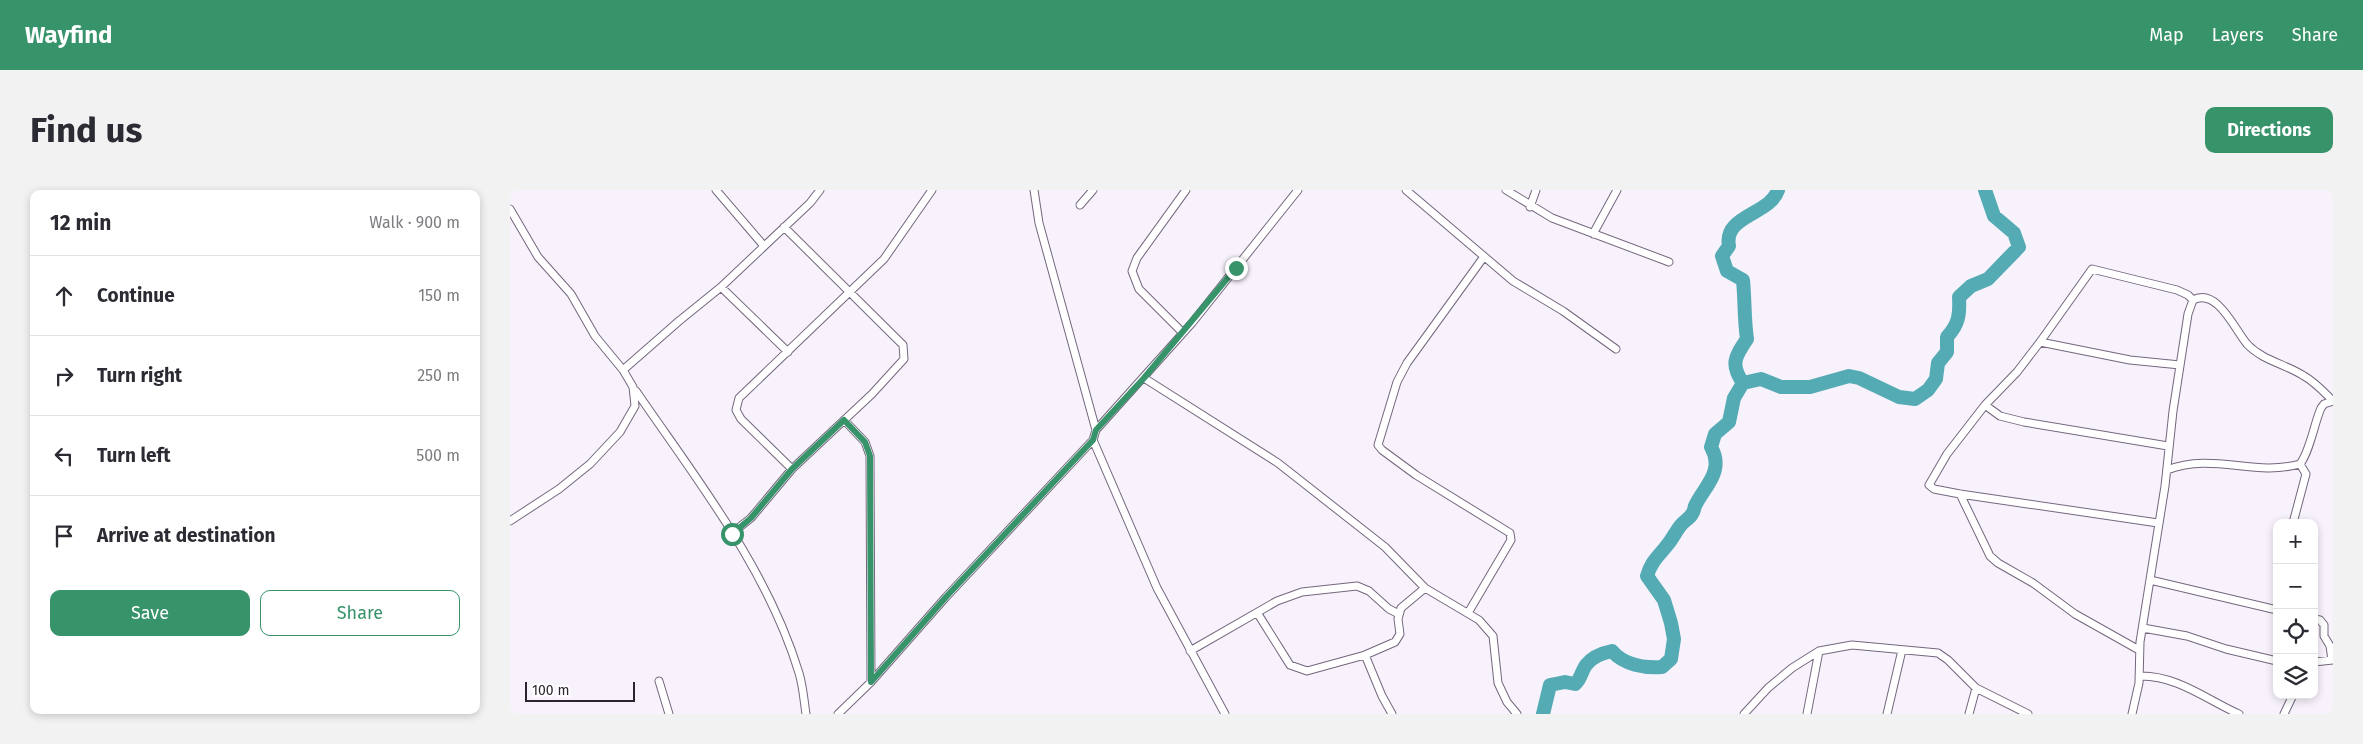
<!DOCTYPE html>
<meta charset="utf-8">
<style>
:root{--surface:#fff;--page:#f2f2f3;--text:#2b2b33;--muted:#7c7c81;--line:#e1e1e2;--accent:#37936a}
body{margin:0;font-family:"Fira Sans",sans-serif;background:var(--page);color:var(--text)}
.controls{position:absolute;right:15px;bottom:15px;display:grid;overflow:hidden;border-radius:10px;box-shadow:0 2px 8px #0003}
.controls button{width:45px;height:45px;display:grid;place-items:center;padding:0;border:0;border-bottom:1px solid var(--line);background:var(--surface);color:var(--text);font:25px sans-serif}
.scale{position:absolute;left:15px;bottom:12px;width:110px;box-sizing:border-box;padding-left:5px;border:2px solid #2c252f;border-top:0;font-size:14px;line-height:18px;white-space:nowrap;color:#2c252f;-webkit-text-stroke:4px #fff;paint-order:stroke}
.stop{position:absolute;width:15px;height:15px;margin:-11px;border:4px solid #37936a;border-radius:50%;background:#fff}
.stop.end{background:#37936a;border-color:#fff;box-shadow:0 1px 5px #0008}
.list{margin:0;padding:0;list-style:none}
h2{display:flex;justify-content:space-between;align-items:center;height:65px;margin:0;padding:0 20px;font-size:21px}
h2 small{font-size:16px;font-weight:400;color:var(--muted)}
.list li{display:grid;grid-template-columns:32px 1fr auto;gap:15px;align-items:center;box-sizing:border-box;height:80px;padding:0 20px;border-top:1px solid var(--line)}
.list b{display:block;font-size:19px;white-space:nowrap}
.list em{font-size:16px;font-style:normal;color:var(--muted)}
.actions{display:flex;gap:10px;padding:15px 20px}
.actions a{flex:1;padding:11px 0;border:1px solid var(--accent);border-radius:10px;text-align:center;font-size:18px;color:var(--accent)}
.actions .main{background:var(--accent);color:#fff}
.icon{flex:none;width:28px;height:28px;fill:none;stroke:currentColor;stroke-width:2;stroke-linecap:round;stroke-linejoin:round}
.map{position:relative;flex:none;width:1823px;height:524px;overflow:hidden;border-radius:10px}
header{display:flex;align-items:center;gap:30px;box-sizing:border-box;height:70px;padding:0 25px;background:var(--accent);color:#fff}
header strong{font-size:24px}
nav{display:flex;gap:28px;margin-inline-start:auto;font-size:18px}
.intro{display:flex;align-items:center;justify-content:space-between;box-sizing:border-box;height:120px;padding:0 30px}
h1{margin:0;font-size:35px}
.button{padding:12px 22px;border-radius:10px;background:var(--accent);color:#fff;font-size:18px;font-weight:700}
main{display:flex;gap:30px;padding:0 30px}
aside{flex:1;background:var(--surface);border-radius:10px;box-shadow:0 2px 8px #0003}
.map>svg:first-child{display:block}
</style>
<header>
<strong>Wayfind</strong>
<nav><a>Map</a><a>Layers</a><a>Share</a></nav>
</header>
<div class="intro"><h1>Find us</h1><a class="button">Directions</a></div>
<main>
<aside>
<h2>12 min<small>Walk · 900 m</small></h2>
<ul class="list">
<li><svg class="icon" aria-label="ahead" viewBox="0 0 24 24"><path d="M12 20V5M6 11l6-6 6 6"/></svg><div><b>Continue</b></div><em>150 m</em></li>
<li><svg class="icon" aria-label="right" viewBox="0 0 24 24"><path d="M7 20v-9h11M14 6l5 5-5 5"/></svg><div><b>Turn right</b></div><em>250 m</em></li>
<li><svg class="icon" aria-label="left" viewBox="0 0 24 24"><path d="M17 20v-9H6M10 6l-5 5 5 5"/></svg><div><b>Turn left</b></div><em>500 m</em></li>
<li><svg class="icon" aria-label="arrive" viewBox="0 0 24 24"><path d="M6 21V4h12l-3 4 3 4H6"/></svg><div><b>Arrive at destination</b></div></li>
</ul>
<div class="actions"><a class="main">Save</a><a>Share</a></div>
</aside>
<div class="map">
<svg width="1823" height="524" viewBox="0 0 1823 524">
<rect width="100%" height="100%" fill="#f8f2fc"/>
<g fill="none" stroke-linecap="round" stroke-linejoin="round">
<!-- river -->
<path stroke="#55abb4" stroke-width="14" d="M 1233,193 C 1220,174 1225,167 1237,149 C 1234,129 1235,110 1233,90 L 1217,81 L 1212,66 L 1219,56 C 1213,25 1260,25 1268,0
M 1033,524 L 1040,495 L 1055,492 L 1065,494 C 1071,489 1071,482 1076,475 C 1082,467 1092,463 1102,461 C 1114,475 1135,478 1152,477 L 1161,469 L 1164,449 L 1161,433 L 1154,410 L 1137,386 C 1141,371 1150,365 1158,354 C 1163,348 1166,341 1171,335 C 1174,331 1180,328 1182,324 C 1184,322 1184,319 1185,316 C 1194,297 1215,281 1201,257 L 1205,244 L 1219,232 L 1224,208 L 1233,193 L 1251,189 L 1271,197 L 1300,197 L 1339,186 L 1349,188 L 1389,207 L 1405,209 L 1418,200 L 1426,189 L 1428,173 L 1437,162 L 1437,147 C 1449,134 1450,124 1449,107 L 1461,96 L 1478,89 L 1509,57 L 1504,43 L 1484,26 L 1475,0"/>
<defs>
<path id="minor" d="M 206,0 L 254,56
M 524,0 L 529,33 L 586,240
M 896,0 L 1003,91 L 1053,121 L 1106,159
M 996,0 L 1042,28 L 1159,72
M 570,15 L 583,0
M 1020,17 L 1026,0
M 0,19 L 28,67 L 61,104 L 85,146 L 113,180 L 123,197 L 125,216 L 110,242 L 80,274 L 49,299 L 0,331
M 1083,44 L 1107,0
M 211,97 L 278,162
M 1683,110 C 1707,97 1725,140 1737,154 C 1753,171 1776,174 1794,186 C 1805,192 1814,202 1823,211
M 672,142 L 629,99 L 622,81 L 627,68 L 676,0
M 1530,152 L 1620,170 L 1670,175
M 113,180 L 169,131 L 211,97 L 300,13 L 310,0
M 634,188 L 768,273 L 875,357 L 915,398 L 969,430 L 983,446 L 988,493 L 997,512 L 1007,524
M 126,201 C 187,290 257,378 289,483 C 293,496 294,511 296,524
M 1475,215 L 1490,226 L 1514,232 L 1658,256
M 334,230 L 355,252 L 360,266 L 361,492
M 583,250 L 647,398 L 715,524
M 282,279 L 231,229 L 226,220 L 229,208 L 374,69 L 422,0
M 1657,280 C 1704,262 1743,287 1790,274 C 1800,261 1804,234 1811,218 L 1814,214 L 1823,211
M 1450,304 L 1480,366 L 1488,373 L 1523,393 L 1565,424 L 1629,460
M 1783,333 L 1796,284 L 1790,274
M 222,343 L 241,328 L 282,279 L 362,204 L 394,169 L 393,155 L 274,37
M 1640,390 L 1767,420
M 958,423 L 1001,350 L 1000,343 L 906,285 L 872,260 L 868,255 L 887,192 L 897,173 L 973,68
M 748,424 L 780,475 L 797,481 L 855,465 L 885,452 L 890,444 L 888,429 L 891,418 L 915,398
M 1804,429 L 1810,430 L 1814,435 L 1814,446 L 1820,456 L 1822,470
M 1633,438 L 1677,446 L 1716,459 L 1767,471
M 680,461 L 767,411 L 792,402 L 847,396 L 859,401 L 879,419 L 889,424
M 855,465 L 872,506 L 882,524
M 1804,472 L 1823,470
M 1629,486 C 1667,485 1697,510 1729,524
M 149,491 L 159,524
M 328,524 L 361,492 L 436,407 L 583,250 L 586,240 L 682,133 L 788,0
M 1234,524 L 1258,498 L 1282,478 L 1309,461 L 1342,455 L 1428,463 L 1438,470 L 1466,498 L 1518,524
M 1297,524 L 1309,461
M 1377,524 L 1392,460
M 1459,524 L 1466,498
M 1622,524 L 1629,493 L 1630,452 L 1655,296 L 1663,221 L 1678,124 L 1683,110 L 1678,105 L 1667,100 L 1582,79 L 1530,152 L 1507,182 L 1475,215 L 1437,264 L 1419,295 L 1424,299 L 1450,304 L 1648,333
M 1774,524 L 1783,505"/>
</defs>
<!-- minor casing -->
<use href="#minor" stroke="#75677e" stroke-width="9"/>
<!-- minor -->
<use href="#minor" stroke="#fff" stroke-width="7"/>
</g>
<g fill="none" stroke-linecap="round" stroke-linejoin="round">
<!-- route -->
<path stroke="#37936a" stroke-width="6" d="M 222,344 L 241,328 L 282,279 L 334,230 L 355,252 L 360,266 L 361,492 L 436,407 L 583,250 L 586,240 L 634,188 L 726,78"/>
</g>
</svg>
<div class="controls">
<button>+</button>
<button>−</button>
<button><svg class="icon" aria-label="locate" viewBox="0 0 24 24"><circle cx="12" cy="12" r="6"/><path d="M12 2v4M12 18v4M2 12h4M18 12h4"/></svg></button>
<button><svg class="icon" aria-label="layers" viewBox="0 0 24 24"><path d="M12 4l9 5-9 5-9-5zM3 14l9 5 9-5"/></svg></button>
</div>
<div class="scale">100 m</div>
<div class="stop" style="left:222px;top:344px"></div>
<div class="stop end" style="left:726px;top:78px"></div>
</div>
</main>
